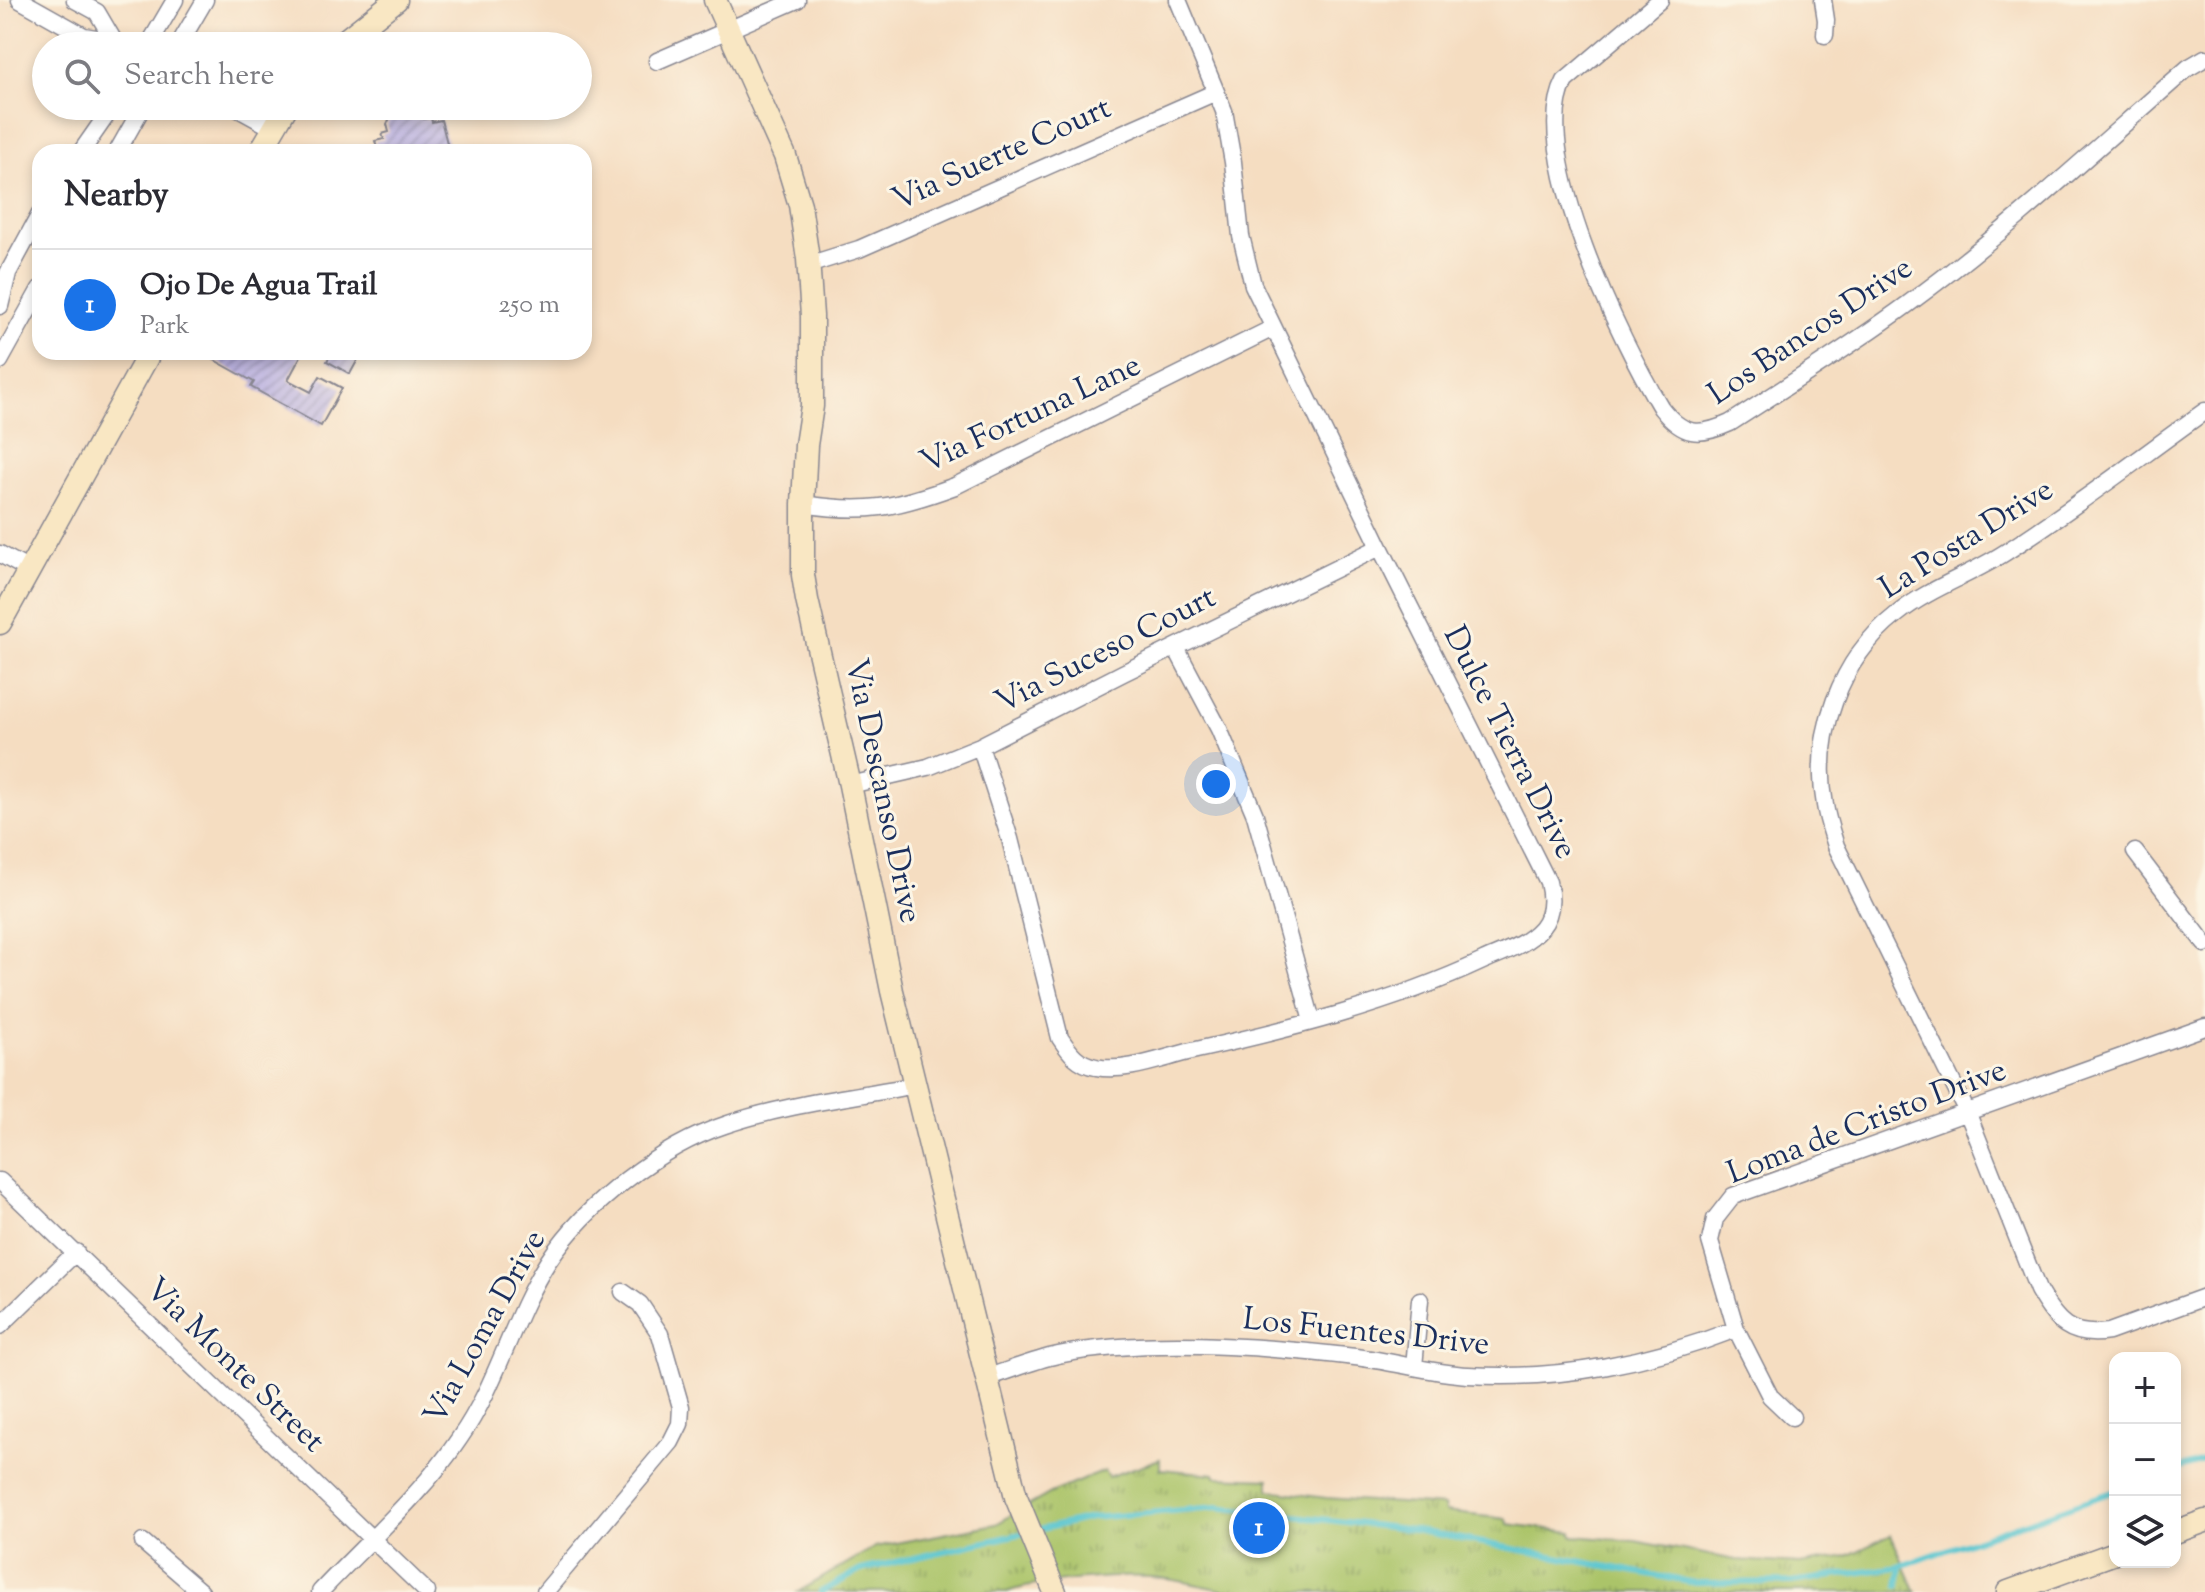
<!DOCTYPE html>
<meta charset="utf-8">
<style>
:root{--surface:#fff;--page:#f7f7f7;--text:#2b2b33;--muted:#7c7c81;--line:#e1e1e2;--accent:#1a73e8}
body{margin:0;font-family:"Sorts Mill Goudy",serif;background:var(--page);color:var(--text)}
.controls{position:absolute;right:24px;bottom:24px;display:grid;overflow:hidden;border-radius:16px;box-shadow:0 4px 12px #0003}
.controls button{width:72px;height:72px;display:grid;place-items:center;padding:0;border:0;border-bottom:2px solid var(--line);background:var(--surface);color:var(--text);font:40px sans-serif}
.you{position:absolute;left:1216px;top:784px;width:28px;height:28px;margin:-20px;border:6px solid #fff;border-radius:50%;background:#1a73e8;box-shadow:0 0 0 12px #1a73e833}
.badge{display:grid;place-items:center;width:52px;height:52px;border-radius:50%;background:var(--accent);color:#fff;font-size:26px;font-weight:700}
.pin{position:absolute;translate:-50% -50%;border:4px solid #fff;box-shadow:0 2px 8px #0006}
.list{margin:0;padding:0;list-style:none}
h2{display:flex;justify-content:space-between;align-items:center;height:104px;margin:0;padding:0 32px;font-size:34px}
h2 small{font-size:26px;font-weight:400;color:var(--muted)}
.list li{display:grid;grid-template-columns:52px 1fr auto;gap:24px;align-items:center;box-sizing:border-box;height:112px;padding:0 32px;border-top:2px solid var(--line)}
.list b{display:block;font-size:30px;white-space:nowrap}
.list p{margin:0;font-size:26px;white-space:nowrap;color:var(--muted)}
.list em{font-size:26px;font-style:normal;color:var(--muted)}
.icon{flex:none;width:44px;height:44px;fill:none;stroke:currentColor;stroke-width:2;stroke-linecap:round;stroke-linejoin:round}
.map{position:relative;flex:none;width:2205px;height:1592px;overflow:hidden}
.search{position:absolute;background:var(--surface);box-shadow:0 4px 12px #0003;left:32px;top:32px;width:560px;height:88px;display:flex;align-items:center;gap:20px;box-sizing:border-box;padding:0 28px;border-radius:44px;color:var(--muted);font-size:30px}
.panel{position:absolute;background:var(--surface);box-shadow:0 4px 12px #0003;left:32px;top:144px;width:560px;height:216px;border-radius:24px}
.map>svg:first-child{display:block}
</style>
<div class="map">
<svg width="2205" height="1592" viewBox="0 0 2205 1592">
<defs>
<pattern id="park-tufts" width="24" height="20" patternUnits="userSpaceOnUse" patternTransform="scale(2)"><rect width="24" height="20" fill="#abc469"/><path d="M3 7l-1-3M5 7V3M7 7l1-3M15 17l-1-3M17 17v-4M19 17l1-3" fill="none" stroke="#8aa05a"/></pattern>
<pattern id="building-hatch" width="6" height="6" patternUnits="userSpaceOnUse" patternTransform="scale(2)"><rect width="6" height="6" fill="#b8afe0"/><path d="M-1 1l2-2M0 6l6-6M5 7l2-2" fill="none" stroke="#958fb9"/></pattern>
</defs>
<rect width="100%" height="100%" fill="#fcf5e5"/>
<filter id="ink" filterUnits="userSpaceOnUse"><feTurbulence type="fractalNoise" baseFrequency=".0125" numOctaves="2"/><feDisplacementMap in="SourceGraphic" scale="16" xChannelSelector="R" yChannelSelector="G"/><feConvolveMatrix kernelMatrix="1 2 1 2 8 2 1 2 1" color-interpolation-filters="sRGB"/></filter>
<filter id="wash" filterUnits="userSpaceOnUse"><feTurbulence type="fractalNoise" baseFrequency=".006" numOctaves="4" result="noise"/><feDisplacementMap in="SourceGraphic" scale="32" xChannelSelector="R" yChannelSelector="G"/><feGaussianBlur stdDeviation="1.8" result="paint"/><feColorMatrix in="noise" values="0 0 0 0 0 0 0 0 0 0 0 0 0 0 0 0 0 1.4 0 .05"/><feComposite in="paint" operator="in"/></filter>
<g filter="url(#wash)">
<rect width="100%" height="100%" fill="#f5ddc1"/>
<!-- park -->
<path fill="url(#park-tufts)" stroke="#637a64" stroke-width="2" d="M 1160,1459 L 1160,1469 L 1215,1474 L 1216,1477 L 1269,1479 L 1269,1490 L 1326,1498 L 1444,1506 L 1445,1512 L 1507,1519 L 1508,1524 L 1572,1532 L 1573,1536 L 1635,1541 L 1736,1560 L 1800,1564 L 1847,1556 L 1891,1535 L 1916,1592 L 1232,1592 C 1205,1587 1178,1579 1151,1577 C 1118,1575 1038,1581 1007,1592 L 798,1592 L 875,1547 L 996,1524 L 1051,1493 L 1104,1471 L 1108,1477 Z"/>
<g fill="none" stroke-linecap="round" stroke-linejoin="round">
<!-- stream -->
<path stroke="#58c5cf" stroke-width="6" d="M 2175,1470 L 2205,1460
M 1898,1586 L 1901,1566
M 821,1592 L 861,1570 L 1091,1518 L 1217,1507 L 1414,1530 L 1695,1583 L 1791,1582 L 1898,1567 L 2115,1491"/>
</g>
<g id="blocks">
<!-- building -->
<path fill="url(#building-hatch)" d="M 410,109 L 417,111 L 424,119 L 431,118 L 432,122 L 441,120 L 448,147 L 457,152 L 378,152 L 375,141 L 384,139 L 382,134 L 389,132 L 387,124 L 391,116 L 398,110 Z
M 200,352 L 303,352 L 288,380 L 311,392 L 320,376 L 342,388 L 321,426 L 251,387 L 254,382 Z
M 332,352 L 362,352 L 350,374 L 327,361 Z"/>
</g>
</g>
<g filter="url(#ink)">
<use href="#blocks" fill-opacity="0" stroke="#888690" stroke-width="2"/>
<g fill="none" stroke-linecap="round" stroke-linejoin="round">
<defs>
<path id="street" d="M 20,0 L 84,36 L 114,41 L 124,46
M 75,0 L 97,12 L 114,41
M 1660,0 L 1565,81 C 1527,151 1622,343 1661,408 C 1683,436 1699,437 1730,423 C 1790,384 1851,346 1908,304 C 2007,232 2096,148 2188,68 L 2205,58
M 1823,0 L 1826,20 L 1825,35
M 148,46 L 175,0
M 178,46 L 205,0
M 657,61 L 797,0
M 233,106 L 273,128
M 81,152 L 113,106
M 117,152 L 143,106
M 808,265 L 859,249 L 1216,92
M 0,306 L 8,273 L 40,214
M 0,361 L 40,289
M 2205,411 C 2139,458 2075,508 2006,552 C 1971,575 1929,588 1896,615 C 1840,659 1812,736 1825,805 C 1827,819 1832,833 1836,846 L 1968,1114 L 2038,1290 C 2056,1322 2070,1338 2109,1332 L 2205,1297
M 803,504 C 866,514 895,508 955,486 L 1273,328
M 0,554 L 29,570
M 1176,648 L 1219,729 L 1255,815 L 1312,1021
M 980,746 L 1010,839 L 1060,1038 C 1070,1053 1078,1064 1096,1067 C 1126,1073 1162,1058 1192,1051 C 1291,1029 1391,1004 1483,961 C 1503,952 1526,945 1541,928 C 1552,915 1552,898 1548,882 L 1380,547 L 1253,285 L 1241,236 L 1233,162 L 1224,111 L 1178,0
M 850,785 L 928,767 L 980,746 L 1123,673 L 1380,547
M 2135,852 L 2205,944
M 0,1181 L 427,1592
M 0,1326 L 76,1252
M 1414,1367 L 1420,1300
M 988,1377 C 1011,1370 1034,1360 1058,1355 C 1147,1337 1264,1346 1355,1357 C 1393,1361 1430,1373 1468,1375 C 1559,1381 1652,1362 1736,1329
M 1792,1417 L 1770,1396 L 1736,1329 L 1710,1241 L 1715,1219 L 1733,1196 L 2205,1027
M 143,1542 L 201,1592
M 320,1592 C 364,1545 424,1492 459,1439 C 498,1384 512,1317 549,1260 C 586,1204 661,1146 725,1125 C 786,1104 853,1097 916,1085
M 545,1592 L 671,1442 L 680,1424 L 681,1407 L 660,1334 L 640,1304 L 623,1292"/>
<path id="secondary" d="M 715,0 L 785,156 L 800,205 L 808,259 L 812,316 L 812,406 L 806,445 L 803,504 L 803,575 L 807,600 L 850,785 L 892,991 L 1016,1497 L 1055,1592
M 338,46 L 396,0
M 260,152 L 287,106
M 0,623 L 150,352
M 2175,1532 L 2205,1521
M 2008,1592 L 2115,1553"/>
</defs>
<!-- street casing -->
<use href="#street" stroke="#888690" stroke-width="19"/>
<!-- secondary casing -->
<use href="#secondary" stroke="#888690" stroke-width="25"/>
<!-- street -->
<use href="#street" stroke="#fff" stroke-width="16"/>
<!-- secondary -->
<use href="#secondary" stroke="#f9e7c3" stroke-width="22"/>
</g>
</g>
<g text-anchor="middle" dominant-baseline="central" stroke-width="6" stroke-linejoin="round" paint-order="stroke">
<!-- street labels -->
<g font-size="32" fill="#1b2f5e" stroke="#fcf5e5">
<text transform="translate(1002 155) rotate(-24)">Via Suerte Court</text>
<text transform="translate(1811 332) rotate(-34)">Los Bancos Drive</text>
<text transform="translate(1031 415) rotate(-25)">Via Fortuna Lane</text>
<text transform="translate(1967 540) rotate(-32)">La Posta Drive</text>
<text transform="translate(1106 651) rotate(-27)">Via Suceso Court</text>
<text transform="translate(1509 743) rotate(63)">Dulce Tierra Drive</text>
<text transform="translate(882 791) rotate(78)">Via Descanso Drive</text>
<text transform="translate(1867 1123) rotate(-21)">Loma de Cristo Drive</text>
<text transform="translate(486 1328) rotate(-61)">Via Loma Drive</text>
<text transform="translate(1366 1333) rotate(6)">Los Fuentes Drive</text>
<text transform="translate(234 1366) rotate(44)">Via Monte Street</text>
</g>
</g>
</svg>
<div class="controls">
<button>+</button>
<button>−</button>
<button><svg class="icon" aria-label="layers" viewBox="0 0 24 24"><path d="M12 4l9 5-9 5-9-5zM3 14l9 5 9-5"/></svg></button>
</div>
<div class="you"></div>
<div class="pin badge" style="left:1259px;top:1528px">1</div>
<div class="search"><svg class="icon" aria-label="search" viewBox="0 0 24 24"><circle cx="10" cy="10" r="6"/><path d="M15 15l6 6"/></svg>Search here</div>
<section class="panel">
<h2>Nearby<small></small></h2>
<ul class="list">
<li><span class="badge">1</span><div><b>Ojo De Agua Trail</b><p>Park</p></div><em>250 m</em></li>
</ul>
</section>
</div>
